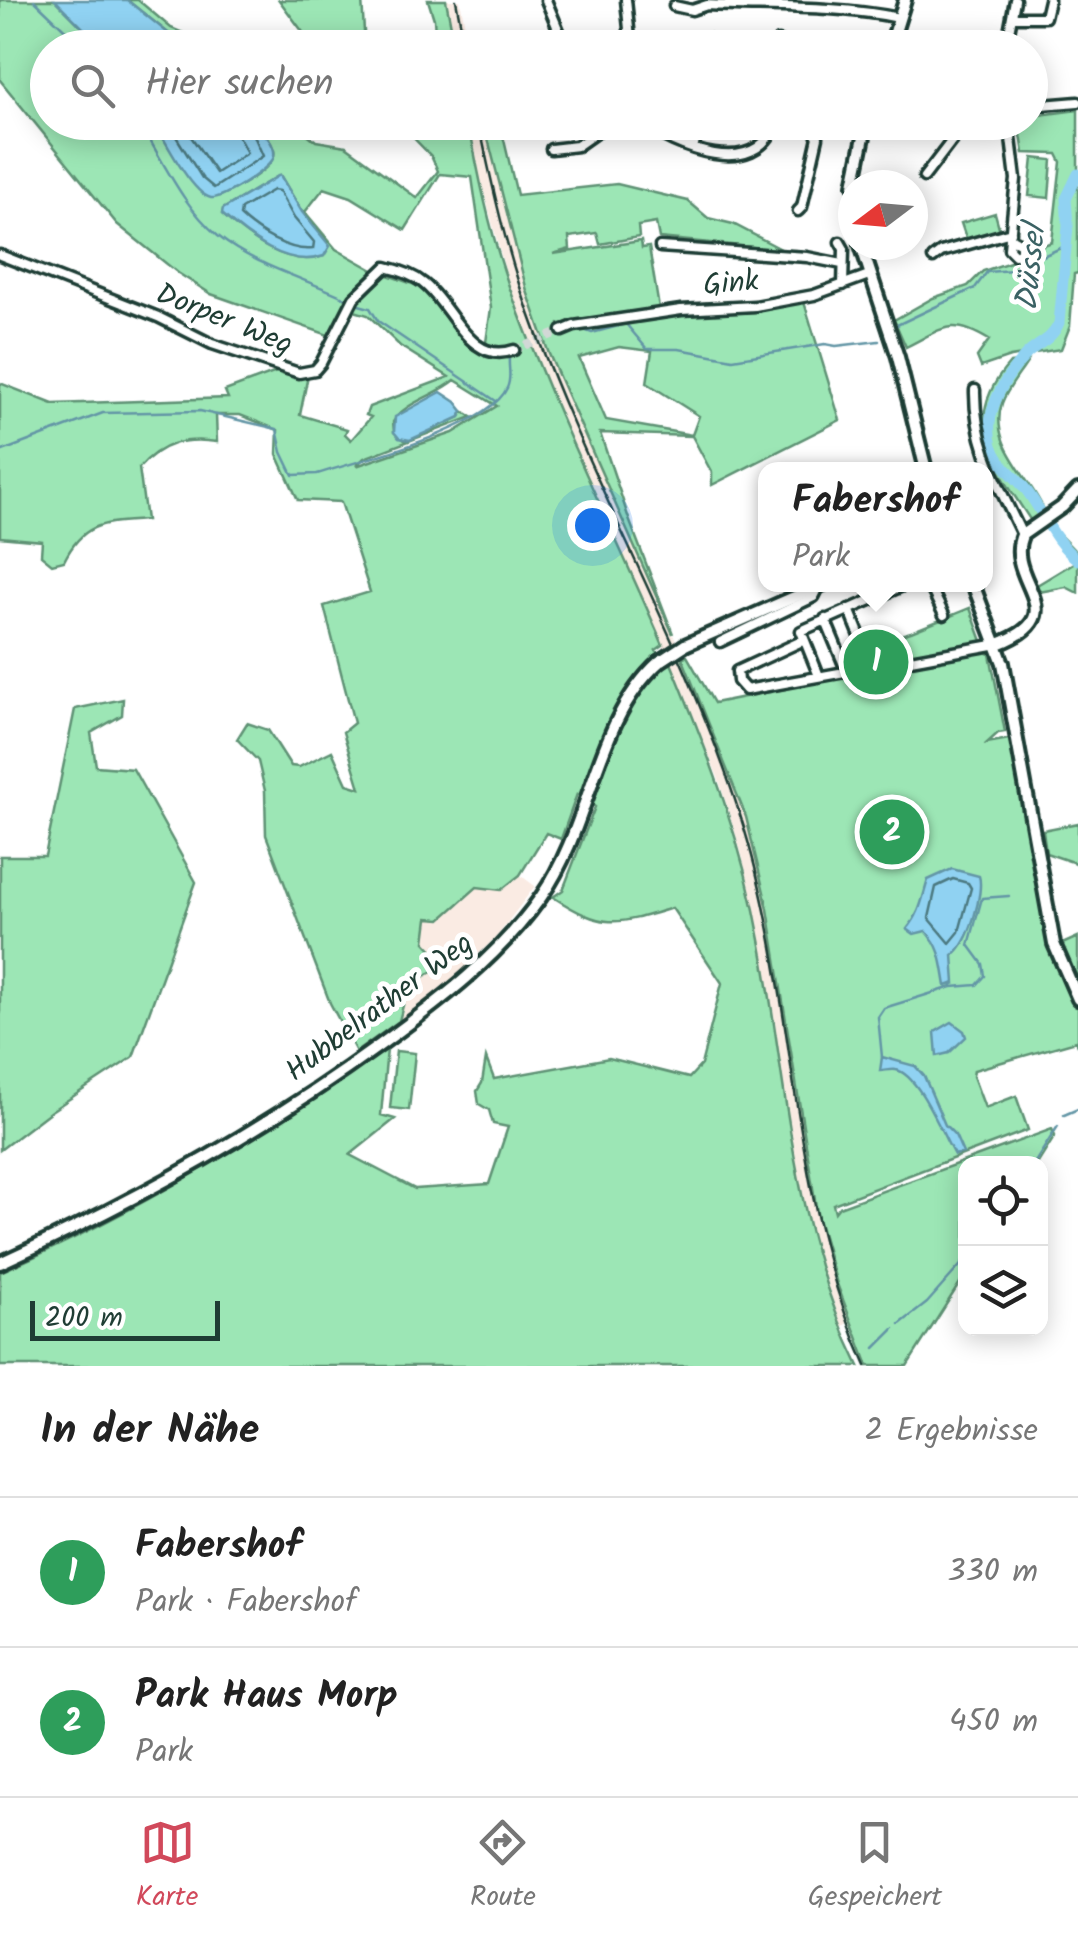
<!DOCTYPE html>
<html lang="de">
<meta charset="utf-8">
<style>
:root{--surface:#fff;--page:#f2f2f2;--text:#222;--muted:#767676;--line:#e0e0e0;--accent:#d1495b}
body{margin:0;font-family:Kalam,sans-serif;background:var(--page);color:var(--text)}
.controls{position:absolute;right:30px;bottom:30px;display:grid;overflow:hidden;border-radius:20px;box-shadow:0 5px 25px #0003}
.controls button{width:90px;height:90px;display:grid;place-items:center;padding:0;border:0;border-bottom:2px solid var(--line);background:var(--surface);color:var(--text);font:50px sans-serif}
.compass{position:absolute;left:838px;top:170px;width:90px;height:90px;border-radius:50%;background:var(--surface);box-shadow:0 5px 25px #0003;rotate:254deg}
.scale{position:absolute;left:30px;bottom:25px;width:190px;box-sizing:border-box;padding-left:10px;border:5px solid #1f3d34;border-top:0;font-size:28px;line-height:35px;white-space:nowrap;color:#1f3d34;-webkit-text-stroke:8px #fff;paint-order:stroke}
.you{position:absolute;left:592px;top:525px;width:35px;height:35px;margin:-25px;border:8px solid #fff;border-radius:50%;background:#1a73e8;box-shadow:0 0 0 15px #1a73e833}
.badge{display:grid;place-items:center;width:65px;height:65px;border-radius:50%;background:var(--accent);color:#fff;font-size:32px;font-weight:700}
.pin{position:absolute;translate:-50% -50%;border:5px solid #fff;box-shadow:0 2px 10px #0006}
.popup{position:absolute;left:758px;top:462px;width:235px;height:130px;box-sizing:border-box;display:grid;place-content:center;border-radius:20px;background:var(--surface);filter:drop-shadow(0 2px 8px #0005);font-size:32px;white-space:nowrap;color:var(--muted)}
.popup b{font-size:38px;color:var(--text)}
.popup::after{content:'';position:absolute;left:50%;top:100%;margin-left:-20px;border:20px solid transparent;border-top-color:var(--surface)}
.list{margin:0;padding:0;list-style:none}
h2{display:flex;justify-content:space-between;align-items:center;height:130px;margin:0;padding:0 40px;font-size:42px}
h2 small{font-size:32px;font-weight:400;color:var(--muted)}
.list li{display:grid;grid-template-columns:65px 1fr auto;gap:30px;align-items:center;box-sizing:border-box;height:150px;padding:0 40px;border-top:2px solid var(--line)}
.list b{display:block;font-size:38px;white-space:nowrap}
.list p{margin:0;font-size:32px;white-space:nowrap;color:var(--muted)}
.list em{font-size:32px;font-style:normal;color:var(--muted)}
.icon{flex:none;width:55px;height:55px;fill:none;stroke:currentColor;stroke-width:2;stroke-linecap:round;stroke-linejoin:round}
.map{position:relative;flex:none;width:1078px;height:1366px;overflow:hidden}
.search{position:absolute;background:var(--surface);box-shadow:0 5px 25px #0003;left:30px;right:30px;top:30px;height:110px;display:flex;align-items:center;gap:25px;box-sizing:border-box;padding:0 35px;border-radius:55px;color:var(--muted);font-size:38px}
.sheet{height:430px;background:var(--surface)}
nav{display:flex;justify-content:space-around;align-items:center;box-sizing:border-box;height:140px;border-top:2px solid var(--line);background:var(--surface);font-size:28px;color:var(--muted)}
nav a{display:grid;justify-items:center;gap:5px}
nav .on{color:var(--accent)}
.map>svg:first-child{display:block}
</style>
<div class="map">
<svg width="1078" height="1366" viewBox="0 0 1078 1366">
<rect width="100%" height="100%" fill="#fff"/>
<filter id="ink" filterUnits="userSpaceOnUse"><feTurbulence type="fractalNoise" baseFrequency=".01" numOctaves="2"/><feDisplacementMap in="SourceGraphic" scale="20" xChannelSelector="R" yChannelSelector="G"/><feConvolveMatrix kernelMatrix="1 2 1 2 8 2 1 2 1" color-interpolation-filters="sRGB"/></filter>
<g filter="url(#ink)">
<!-- built -->
<path fill="#faebe3" d="M 446,0 L 460,0 L 469,47 L 455,47 Z
M 469,123 L 484,123 L 527,291 L 549,354 L 673,634 L 746,817 L 768,909 L 805,1144 L 837,1284 L 850,1321 L 842,1327 L 806,1222 L 782,1096 L 762,947 L 742,855 L 718,777 L 671,663 L 537,360 L 512,296 L 476,162 Z
M 520,875 L 535,886 L 498,935 L 459,973 L 399,1021 L 425,942 L 428,917 L 441,919 L 477,886 L 501,890 Z"/>
<!-- green -->
<path fill="#9ce6b5" stroke="#5e9274" stroke-width="2.5" fill-rule="evenodd" d="M 0,0 L 55,0 L 102,47 L 48,48 L 48,122 L 155,123 L 170,149 L 220,196 C 233,190 279,167 274,150 C 271,140 262,130 255,123 L 294,123 L 316,141 L 346,146 L 417,198 L 438,171 L 431,156 L 399,123 L 469,123 C 479,181 493,244 514,300 C 557,418 613,530 663,645 L 656,650 L 671,663 C 710,757 743,844 761,945 C 788,1090 792,1230 859,1366 L 0,1366 L 0,1272 C 138,1213 264,1134 387,1049 L 381,1115 L 395,1119 L 350,1155 L 415,1189 L 489,1184 L 508,1127 L 493,1124 L 489,1110 L 479,1104 L 477,1091 L 482,1083 L 486,1058 L 494,1079 L 609,1058 L 689,1078 L 701,1065 L 722,983 L 672,908 C 615,926 603,929 553,897 L 563,890 L 595,807 L 577,794 L 561,839 L 546,833 L 520,875 L 501,890 L 477,887 L 441,919 L 428,918 L 425,942 L 445,964 L 408,986 L 399,1021 L 356,1052 L 330,1003 L 266,835 L 265,791 L 258,761 L 237,739 L 247,723 L 268,730 L 291,766 L 299,767 L 332,751 L 347,784 L 360,788 L 343,732 L 354,723 L 324,606 L 370,592 L 341,502 L 298,500 L 277,454 L 278,430 L 240,415 L 216,415 L 217,442 C 185,437 161,443 139,468 L 146,520 C 105,523 84,521 64,561 L 52,564 L 41,555 L 42,541 L 0,537 L 0,383 L 53,404 L 228,398 L 225,391 L 279,371 L 308,375 L 300,415 L 347,429 L 345,434 L 351,440 L 371,417 L 366,415 L 369,407 L 449,377 L 400,346 L 368,315 L 351,310 L 372,284 L 385,274 L 421,287 L 455,329 L 484,356 L 491,308 L 472,177 L 440,174 L 405,230 L 351,197 L 324,188 L 305,212 L 336,249 L 375,271 L 355,291 L 331,336 L 211,294 L 178,273 L 117,224 L 0,80 ZM 280,175 L 302,212 L 328,242 L 324,256 C 287,269 248,237 222,214 L 223,209 ZM 455,380 L 497,406 L 453,433 L 356,466 L 364,458 L 472,417 L 463,411 L 460,417 L 406,441 L 394,432 L 393,422 C 404,402 438,395 455,380 Z
M 127,0 L 138,0 L 171,28 L 216,47 L 180,47 L 178,41 Z
M 279,0 L 362,0 L 365,47 L 314,47 Z
M 428,0 L 446,0 L 455,47 L 436,47 L 434,19 Z
M 1078,110 L 1078,273 L 1074,274 L 1070,326 L 1061,349 L 1010,357 L 981,367 L 977,357 L 989,340 C 950,316 943,329 906,347 L 894,320 L 933,298 L 968,286 L 983,271 L 1022,258 L 1024,234 L 1041,246 L 1052,242 L 1061,162 L 1057,154 L 1024,153 L 1019,123 L 1030,122 L 1031,116 Z
M 484,123 L 500,123 L 517,195 L 617,184 L 688,201 L 708,218 L 733,224 L 783,250 L 659,238 L 656,223 L 638,226 L 639,237 L 600,244 L 597,233 L 569,237 L 570,249 L 553,254 L 641,241 L 642,248 L 649,247 L 659,308 L 559,324 L 560,334 L 687,314 L 753,312 L 804,302 L 840,420 L 712,485 L 712,473 L 692,436 L 600,433 L 629,519 L 673,634 L 549,354 L 527,291 ZM 619,347 L 652,351 L 647,383 L 699,416 L 692,435 L 606,420 L 579,358 Z
M 1033,158 L 1052,160 L 1049,198 L 1029,196 Z
M 995,213 L 1000,231 L 967,241 L 961,223 Z
M 1028,361 C 1020,374 1007,389 1002,403 C 988,445 1031,477 1045,512 L 1031,521 C 996,467 957,421 1010,363 Z
M 1054,529 L 1078,554 L 1078,593 L 1066,587 L 1039,592 L 1037,585 L 1075,562 L 1049,532 Z
M 970,608 L 986,652 L 990,654 L 1005,732 L 998,733 L 987,743 L 1009,739 L 1011,747 L 1049,950 L 1078,937 L 1078,1046 L 1076,1041 L 974,1070 L 973,1076 L 985,1108 L 1016,1096 L 1028,1130 L 833,1204 L 835,1212 L 839,1207 L 1052,1129 L 1055,1136 L 1038,1163 L 966,1164 L 965,1275 L 907,1366 L 868,1366 L 837,1284 L 818,1219 L 768,909 L 746,817 L 682,657 L 687,656 L 714,703 L 935,659 L 887,661 L 883,640 L 911,632 Z
M 123,699 L 122,715 L 91,733 L 96,766 L 133,769 L 196,882 L 133,1057 L 51,1111 L 0,1150 L 0,856 L 45,856 L 75,709 Z
M 1078,823 L 1078,864 L 1046,853 L 1043,830 Z
M 396,1051 L 415,1053 L 409,1110 L 390,1108 Z"/>
<!-- water -->
<path fill="#90d2f2" stroke="#6396a6" stroke-width="2.5" d="M 55,0 L 127,0 L 178,41 L 180,47 L 102,47 Z
M 155,123 L 255,123 C 262,131 276,144 274,156 C 273,167 222,200 211,198 C 192,194 164,139 155,123 Z
M 280,175 L 302,212 L 330,246 L 324,256 C 288,269 248,237 222,214 L 223,209 Z
M 441,392 L 456,402 L 463,411 L 460,417 L 410,440 L 399,438 L 394,432 L 395,417 Z
M 952,869 L 979,876 C 984,891 970,943 953,955 L 955,983 L 946,986 C 942,964 942,948 926,931 L 914,934 L 907,929 C 920,914 922,899 928,880 Z
M 952,1022 L 964,1031 L 966,1037 L 949,1053 L 937,1056 L 935,1032 Z
M 882,1057 L 915,1066 L 924,1076 L 945,1125 L 955,1135 L 963,1153 L 954,1155 C 943,1137 919,1074 896,1070 C 891,1069 885,1071 880,1071 Z"/>
<g fill="none" stroke-linecap="round" stroke-linejoin="round">
<!-- shore -->
<path stroke="#4c7980" stroke-width="2.5" d="M 167,122 L 202,178 L 214,188 L 263,156 L 248,122
M 181,122 L 216,173 L 247,153 L 237,134 L 235,122
M 273,190 L 279,191 L 294,218 L 314,242 L 313,249 C 289,252 257,232 240,216 L 241,209 Z
M 953,879 L 968,883 L 971,888 L 959,932 L 950,943 L 929,918 L 936,887 Z"/>
<!-- stream -->
<path stroke="#6396a6" stroke-width="2.5" d="M 34,0 L 84,48
M 139,122 C 164,162 181,204 218,236 C 255,266 307,279 350,300
M 355,304 L 370,308 L 378,321 L 496,401
M 897,325 L 975,288 L 987,272 L 1013,270 L 1034,257 L 1043,256 L 1065,246
M 570,333 L 584,330 L 592,333 L 626,324 L 647,349 L 679,349 L 733,359 L 825,344 L 836,346 L 879,341
M 0,452 L 103,413 L 200,411 L 277,429 L 282,452 L 293,475 L 317,474 C 361,460 488,429 507,388 C 512,377 508,369 509,358
M 952,987 L 977,985 L 985,976 L 983,964 L 969,945 L 982,898 L 1009,896
M 882,1057 L 878,1017 L 884,1008 L 952,987 L 952,984
M 1064,1115 L 1078,1109
M 1034,1164 L 1058,1126
M 900,1324 L 927,1303 L 966,1259
M 875,1348 L 894,1329"/>
<!-- river -->
<path stroke="#90d2f2" stroke-width="11" d="M 1078,174 L 1066,199 L 1068,226 L 1059,323 C 1052,340 1038,343 1026,355 C 1000,382 975,427 1000,461 C 1008,472 1019,480 1027,491 C 1045,515 1053,541 1078,560"/>
<!-- street-tunnel -->
<path stroke="#d2d8d6" stroke-width="8" stroke-dasharray="8 4" stroke-linecap="butt" d="M 514,350 L 562,331"/>
<defs>
<path id="street" d="M 546,0 L 566,48
M 626,0 L 631,48
M 674,6 L 692,10 L 707,5 C 771,8 836,5 899,18
M 1012,17 L 1045,17 L 1049,0
M 778,41 L 781,48
M 707,48 L 709,39
M 1006,48 L 1015,0
M 1030,106 L 1078,102
M 639,122 C 677,147 755,182 776,122
M 1009,122 L 1016,179 L 1009,249 L 1015,255 L 1021,252 L 1021,244 L 1010,238
M 693,148 L 700,122
M 551,149 L 577,146 L 611,122
M 924,177 L 966,122
M 798,211 L 802,207 L 818,137 L 809,122
M 840,242 L 844,249 L 843,285
M 660,247 L 807,257 L 842,264
M 0,255 L 158,317 L 212,344 L 299,373 L 315,370 L 321,363 L 354,298 L 386,267 C 399,270 412,274 423,283 C 453,306 469,366 514,350
M 933,258 L 941,252 L 1011,232
M 562,331 L 574,326 L 681,310 L 755,306 L 814,295 L 869,275
M 975,390 C 974,444 999,486 1022,535
M 929,584 L 944,615
M 849,609 L 873,668
M 825,619 L 847,672
M 804,640 L 737,671 L 738,681 L 746,690 L 998,644
M 720,642 L 814,597 L 819,587
M 819,676 L 801,631 L 907,584"/>
<path id="secondary" d="M 890,48 L 905,0
M 854,185 L 867,122
M 861,245 L 898,357 L 926,470
M 973,584 L 1003,663 L 1054,944 L 1078,999
M 998,644 C 1078,614 1003,581 1022,535 L 1062,507 L 1078,490
M 685,645 L 824,584
M 0,1263 C 134,1202 261,1132 380,1045 C 439,1002 499,957 541,897 C 593,823 594,721 659,662"/>
</defs>
<!-- street casing -->
<use href="#street" stroke="#1f3d34" stroke-width="15"/>
<!-- secondary casing -->
<use href="#secondary" stroke="#1f3d34" stroke-width="18"/>
<!-- street -->
<use href="#street" stroke="#fff" stroke-width="8"/>
<!-- secondary -->
<use href="#secondary" stroke="#fff" stroke-width="10"/>
<!-- rail -->
<path stroke="#1f3d34" stroke-width="2.5" d="M 456,0 L 465,48
M 479,122 C 490,177 502,231 519,284 C 579,466 681,632 740,815 C 799,998 785,1186 866,1366"/>
<defs>
<path id="secondary-bridge" d="M 659,662 L 685,645"/>
</defs>
<!-- secondary-bridge casing -->
<use href="#secondary-bridge" stroke="#1f3d34" stroke-width="18" stroke-linecap="butt"/>
<!-- secondary-bridge -->
<use href="#secondary-bridge" stroke="#fff" stroke-width="10"/>
</g>
</g>
<g text-anchor="middle" dominant-baseline="central" stroke-width="10" stroke-linejoin="round" paint-order="stroke">
<!-- street labels -->
<g font-size="30" fill="#1f3d34" stroke="#fff">
<text transform="translate(731 284) rotate(-5)">Gink</text>
<text transform="translate(224 320) rotate(22)">Dorper Weg</text>
<text transform="translate(380 1008) rotate(-37)">Hubbelrather Weg</text>
</g>
<!-- water labels -->
<g font-size="32" font-style="italic" fill="#3b6264" stroke="#fff">
<text transform="translate(1032 268) rotate(-84)">Düssel</text>
</g>
</g>
</svg>
<div class="controls">
<button><svg class="icon" aria-label="locate" viewBox="0 0 24 24"><circle cx="12" cy="12" r="6"/><path d="M12 2v4M12 18v4M2 12h4M18 12h4"/></svg></button>
<button><svg class="icon" aria-label="layers" viewBox="0 0 24 24"><path d="M12 4l9 5-9 5-9-5zM3 14l9 5 9-5"/></svg></button>
</div>
<svg class="compass" viewBox="-18 -18 36 36"><path d="M0-13l5 13h-10z" fill="#e53935"/><path d="M0 13l5-13h-10z" fill="#767676"/></svg>
<div class="scale">200 m</div>
<div class="you"></div>
<div class="pin badge" style="left:876px;top:662px;background:#2e9e5b">1</div>
<div class="popup"><b>Fabershof</b>Park</div>
<div class="pin badge" style="left:892px;top:832px;background:#2e9e5b">2</div>
<div class="search"><svg class="icon" aria-label="search" viewBox="0 0 24 24"><circle cx="10" cy="10" r="6"/><path d="M15 15l6 6"/></svg>Hier suchen</div>
</div>
<section class="sheet">
<h2>In der Nähe<small>2 Ergebnisse</small></h2>
<ul class="list">
<li><span class="badge" style="background:#2e9e5b">1</span><div><b>Fabershof</b><p>Park · Fabershof</p></div><em>330 m</em></li>
<li><span class="badge" style="background:#2e9e5b">2</span><div><b>Park Haus Morp</b><p>Park</p></div><em>450 m</em></li>
</ul>
</section>
<nav>
<a class="on"><svg class="icon" aria-label="map" viewBox="0 0 24 24"><path d="M3 6l6-2 6 2 6-2v14l-6 2-6-2-6 2zM9 4v14M15 6v14"/></svg>Karte</a>
<a><svg class="icon" aria-label="directions" viewBox="0 0 24 24"><path d="M12 3l9 9-9 9-9-9zM9 14v-3h6M13 9l2 2-2 2"/></svg>Route</a>
<a><svg class="icon" aria-label="saved" viewBox="0 0 24 24"><path d="M7 4h10v16l-5-4-5 4z"/></svg>Gespeichert</a>
</nav>
